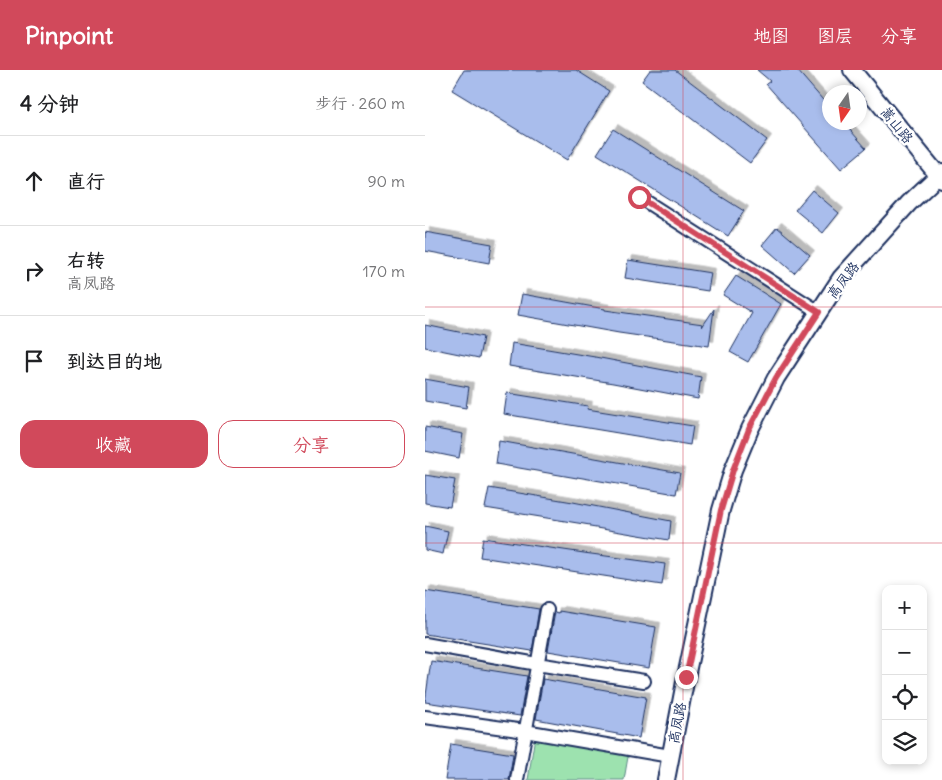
<!DOCTYPE html>
<html lang="zh">
<meta charset="utf-8">
<style>
:root{--surface:#fff;--page:#f2f2f2;--text:#202124;--muted:#757577;--line:#e0e0e0;--accent:#d1495b}
body{margin:0;font-family:Delius,"LXGW WenKai TC",sans-serif;background:var(--page);color:var(--text)}
.controls{position:absolute;right:15px;bottom:15px;display:grid;overflow:hidden;border-radius:10px;box-shadow:0 2px 8px #0003}
.controls button{width:45px;height:45px;display:grid;place-items:center;padding:0;border:0;border-bottom:1px solid var(--line);background:var(--surface);color:var(--text);font:25px sans-serif}
.compass{position:absolute;left:397px;top:15px;width:45px;height:45px;border-radius:50%;background:var(--surface);box-shadow:0 2px 8px #0003;rotate:193deg}
.stop{position:absolute;width:15px;height:15px;margin:-11px;border:4px solid #d1495b;border-radius:50%;background:#fff}
.stop.end{background:#d1495b;border-color:#fff;box-shadow:0 1px 5px #0008}
.list{margin:0;padding:0;list-style:none}
h2{display:flex;justify-content:space-between;align-items:center;height:65px;margin:0;padding:0 20px;font-size:21px}
h2 small{font-size:16px;font-weight:400;color:var(--muted)}
.list li{display:grid;grid-template-columns:32px 1fr auto;gap:15px;align-items:center;box-sizing:border-box;height:90px;padding:0 20px;border-top:1px solid var(--line)}
.list b{display:block;font-size:19px;white-space:nowrap}
.list p{margin:0;font-size:16px;white-space:nowrap;color:var(--muted)}
.list em{font-size:16px;font-style:normal;color:var(--muted)}
.actions{display:flex;gap:10px;padding:15px 20px}
.actions a{flex:1;padding:11px 0;border:1px solid var(--accent);border-radius:15px;text-align:center;font-size:18px;color:var(--accent)}
.actions .main{background:var(--accent);color:#fff}
.icon{flex:none;width:28px;height:28px;fill:none;stroke:currentColor;stroke-width:2;stroke-linecap:round;stroke-linejoin:round}
.map{position:relative;flex:none;width:517px;height:710px;overflow:hidden}
header{display:flex;align-items:center;gap:30px;box-sizing:border-box;height:70px;padding:0 25px;background:var(--accent);color:#fff}
header strong{font-size:24px}
nav{display:flex;gap:28px;margin-inline-start:auto;font-size:18px}
main{display:flex}
aside{flex:1;background:var(--surface)}
.map>svg:first-child{display:block}
</style>
<header>
<strong>Pinpoint</strong>
<nav><a>地图</a><a>图层</a><a>分享</a></nav>
</header>
<main>
<aside>
<h2>4 分钟<small>步行 · 260 m</small></h2>
<ul class="list">
<li><svg class="icon" aria-label="ahead" viewBox="0 0 24 24"><path d="M12 20V5M6 11l6-6 6 6"/></svg><div><b>直行</b></div><em>90 m</em></li>
<li><svg class="icon" aria-label="right" viewBox="0 0 24 24"><path d="M7 20v-9h11M14 6l5 5-5 5"/></svg><div><b>右转</b><p>高凤路</p></div><em>170 m</em></li>
<li><svg class="icon" aria-label="arrive" viewBox="0 0 24 24"><path d="M6 21V4h12l-3 4 3 4H6"/></svg><div><b>到达目的地</b></div></li>
</ul>
<div class="actions"><a class="main">收藏</a><a>分享</a></div>
</aside>
<div class="map">
<svg width="517" height="710" viewBox="0 0 517 710">
<defs>
<filter id="shadow"><feDropShadow dx="4.5" dy="-4.5" stdDeviation="0" flood-color="#0004"/></filter>
</defs>
<rect width="100%" height="100%" fill="#fff"/>
<filter id="ink" filterUnits="userSpaceOnUse"><feTurbulence type="fractalNoise" baseFrequency=".02" numOctaves="2"/><feDisplacementMap in="SourceGraphic" scale="10" xChannelSelector="R" yChannelSelector="G"/><feConvolveMatrix kernelMatrix="1 2 1 2 8 2 1 2 1" color-interpolation-filters="sRGB"/></filter>
<g filter="url(#ink)">
<!-- green -->
<path fill="#9de2af" stroke="#5c8886" d="M 110,666 L 204,681 L 199,710 L 103,710 Z"/>
<!-- building -->
<path fill="#a9bdec" stroke="#1b2f5e" filter="url(#shadow)" d="M 39,0 L 151,0 L 184,21 L 142,90 L 27,20 Z
M 225,0 L 250,0 L 342,70 L 325,93 L 217,11 Z
M 332,0 L 372,0 L 404,37 L 404,52 L 418,52 L 441,78 L 416,99 L 341,14 L 345,11 Z
M 188,59 L 319,141 L 303,166 L 172,84 Z
M 387,120 L 414,143 L 398,163 L 370,140 Z
M 352,157 L 385,185 L 369,203 L 337,175 Z
M 0,162 L 67,174 L 64,193 L 0,181 Z
M 203,190 L 286,203 L 283,221 L 200,208 Z
M 311,206 L 356,234 L 323,292 L 305,282 L 327,243 L 298,225 Z
M 97,224 L 180,239 L 180,240 L 278,254 L 277,257 L 289,239 L 284,276 L 194,263 L 93,245 Z
M 0,255 L 58,267 L 54,288 L 0,277 Z
M 87,273 L 170,287 L 276,307 L 273,329 L 188,313 L 84,296 Z
M 0,309 L 44,317 L 41,338 L 0,331 Z
M 82,323 L 163,336 L 162,339 L 268,356 L 265,375 L 79,344 Z
M 0,357 L 38,364 L 34,388 L 0,381 Z
M 74,371 L 255,403 L 251,424 L 152,407 L 152,408 L 71,394 Z
M 0,405 L 30,410 L 25,437 L 0,433 Z
M 64,418 L 148,432 L 246,451 L 244,470 L 165,457 L 165,455 L 60,438 Z
M 0,456 L 23,461 L 18,484 L 0,480 Z
M 58,468 L 159,483 L 240,494 L 237,515 L 55,487 Z
M 0,521 L 114,539 L 107,581 L 0,564 Z
M 134,541 L 231,557 L 224,598 L 123,581 L 130,542 L 134,543 Z
M 6,591 L 102,606 L 95,646 L 0,632 Z
M 118,609 L 221,627 L 214,668 L 111,649 Z
M 26,674 L 88,684 L 84,710 L 20,710 Z"/>
<g fill="none" stroke-linecap="round" stroke-linejoin="round">
<defs>
<path id="minor" d="M 214,127 L 394,242
M 0,574 L 112,594 L 219,611
M 0,647 L 100,661 L 245,686
M 92,710 L 122,540"/>
<path id="tertiary" d="M 427,0 L 517,110
M 241,710 L 261,607 L 296,440 L 308,400 L 325,359 L 351,308 L 416,208 L 484,133 L 517,102"/>
</defs>
<!-- minor casing -->
<use href="#minor" stroke="#1b2f5e" stroke-width="16"/>
<!-- tertiary casing -->
<use href="#tertiary" stroke="#1b2f5e" stroke-width="20"/>
<!-- minor -->
<use href="#minor" stroke="#fff" stroke-width="12"/>
<!-- tertiary -->
<use href="#tertiary" stroke="#fff" stroke-width="16"/>
</g>
</g>
<g fill="none" stroke-linecap="round" stroke-linejoin="round" filter="url(#ink)">
<!-- route -->
<path stroke="#d1495b" stroke-width="6" d="M 214,127 L 394,242 L 351,308 L 324,359 L 308,400 L 296,440 L 261,607"/>
</g>
<!-- grid -->
<path fill="none" stroke="#d1495b" stroke-width="1" stroke-opacity="0.55" d="M 258,0 L 258,710M 0,237 L 517,237M 0,473 L 517,473"/>
<g text-anchor="middle" dominant-baseline="central" stroke-width="5" stroke-linejoin="round" paint-order="stroke">
<!-- street labels -->
<g font-size="14" fill="#1b2f5e" stroke="#fff">
<text transform="translate(472 55) rotate(51)">嵩山路</text>
<text transform="translate(418 210) rotate(-52)">高凤路</text>
<text transform="translate(252 653) rotate(-79)">高凤路</text>
</g>
</g>
</svg>
<div class="controls">
<button>+</button>
<button>−</button>
<button><svg class="icon" aria-label="locate" viewBox="0 0 24 24"><circle cx="12" cy="12" r="6"/><path d="M12 2v4M12 18v4M2 12h4M18 12h4"/></svg></button>
<button><svg class="icon" aria-label="layers" viewBox="0 0 24 24"><path d="M12 4l9 5-9 5-9-5zM3 14l9 5 9-5"/></svg></button>
</div>
<svg class="compass" viewBox="-18 -18 36 36"><path d="M0-13l5 13h-10z" fill="#e53935"/><path d="M0 13l5-13h-10z" fill="#757577"/></svg>
<div class="stop" style="left:214px;top:127px"></div>
<div class="stop end" style="left:261px;top:607px"></div>
</div>
</main>
